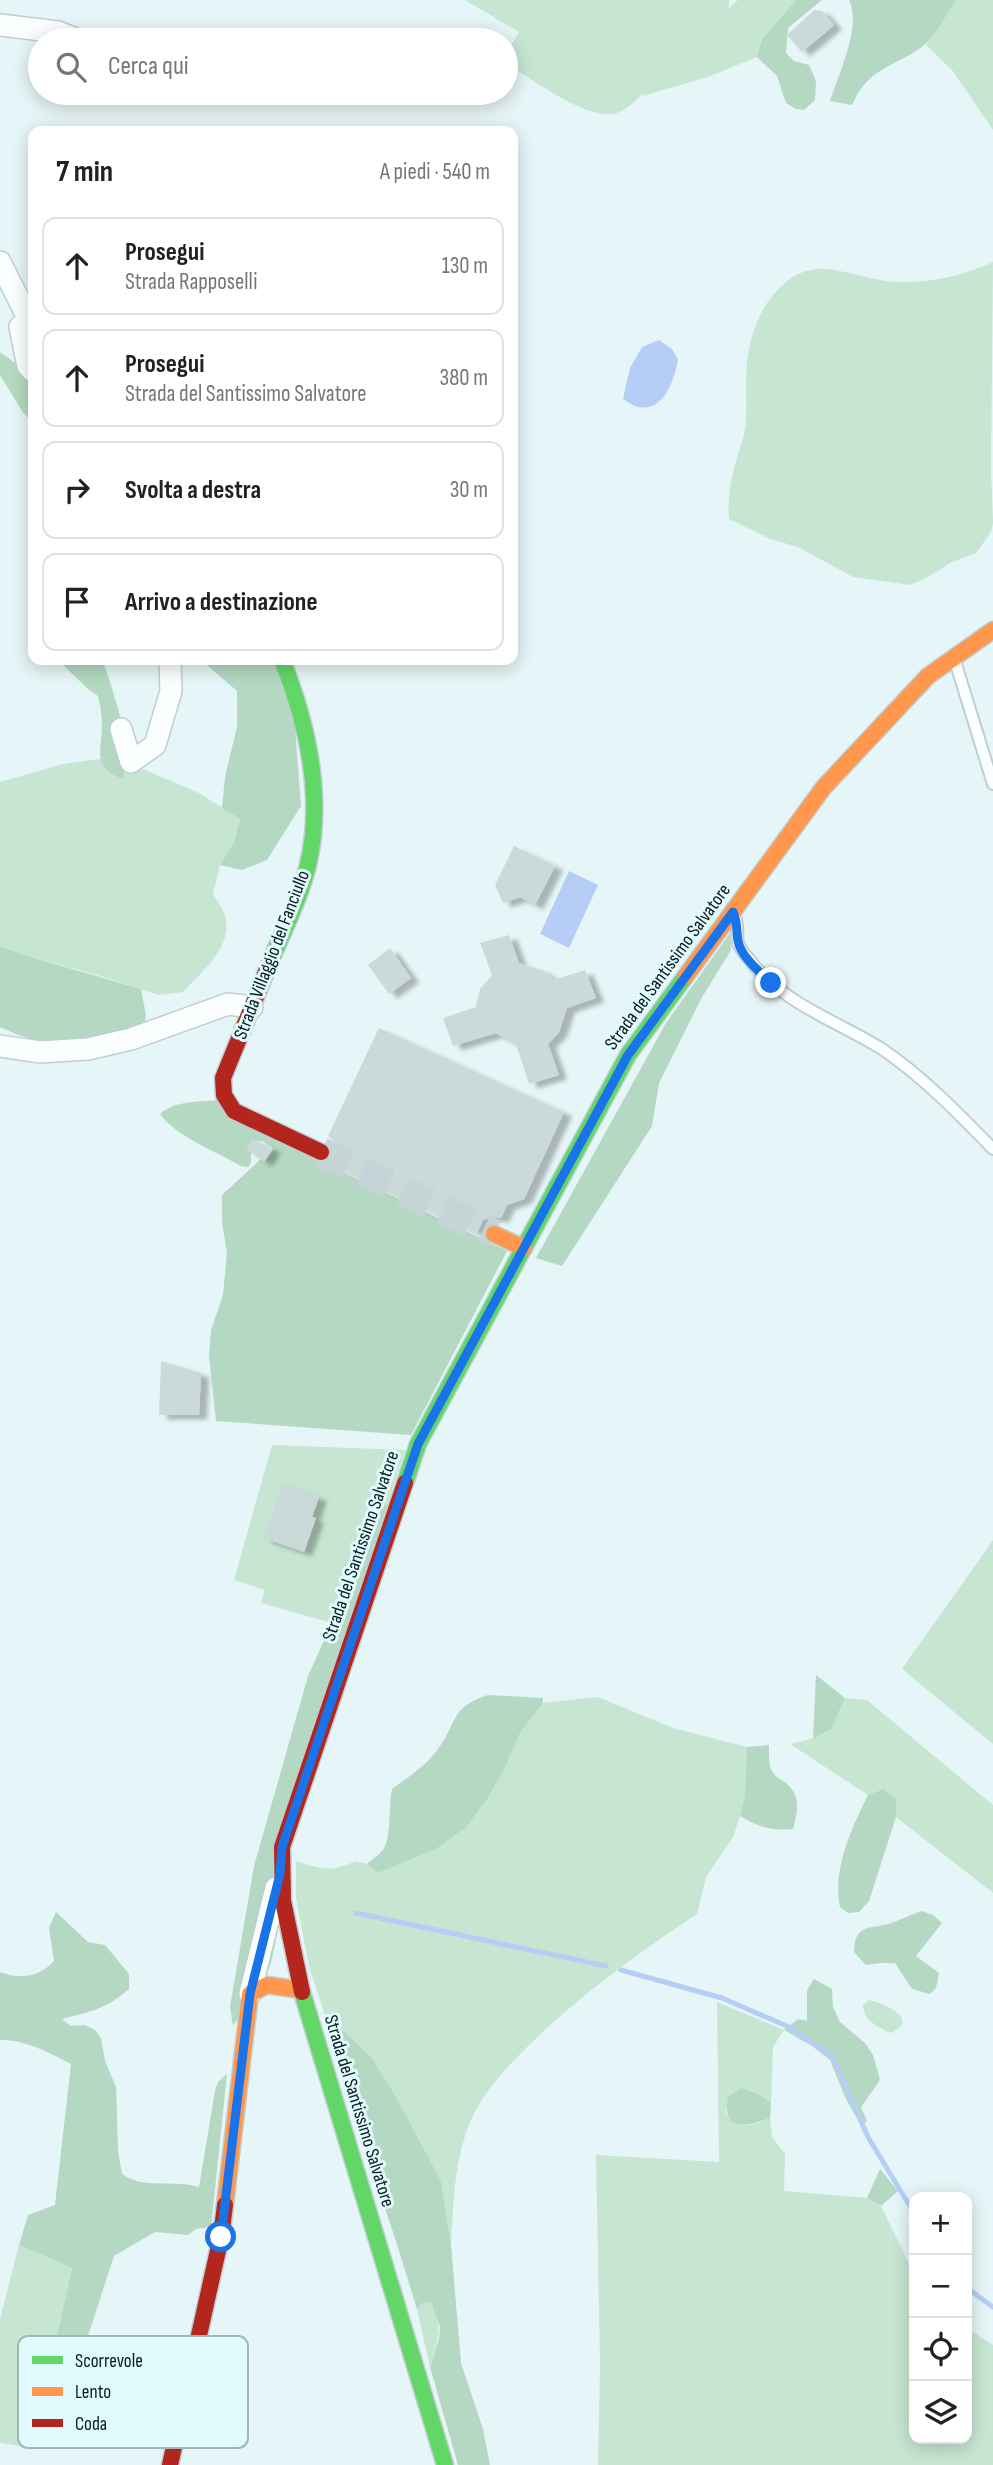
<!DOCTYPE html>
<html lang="it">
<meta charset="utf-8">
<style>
:root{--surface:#fff;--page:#f6f6f6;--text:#222;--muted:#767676;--line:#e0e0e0}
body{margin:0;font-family:"Sofia Sans Condensed",sans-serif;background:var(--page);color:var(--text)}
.controls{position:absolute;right:21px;bottom:21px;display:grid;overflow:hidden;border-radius:14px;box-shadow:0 4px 18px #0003}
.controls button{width:63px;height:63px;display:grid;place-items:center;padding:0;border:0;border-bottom:2px solid var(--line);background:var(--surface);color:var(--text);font:35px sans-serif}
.stop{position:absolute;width:21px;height:21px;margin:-16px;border:5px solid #1a73e8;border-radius:50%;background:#fff}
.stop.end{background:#1a73e8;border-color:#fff;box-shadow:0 2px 7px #0008}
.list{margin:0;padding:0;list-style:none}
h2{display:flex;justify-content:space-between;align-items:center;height:91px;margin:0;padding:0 28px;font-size:30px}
h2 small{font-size:23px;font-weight:400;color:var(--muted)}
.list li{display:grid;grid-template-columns:46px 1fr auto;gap:21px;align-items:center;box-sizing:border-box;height:98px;margin:0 14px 14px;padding:0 14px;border:2px solid var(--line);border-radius:14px}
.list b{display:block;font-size:26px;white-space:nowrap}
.list p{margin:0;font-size:23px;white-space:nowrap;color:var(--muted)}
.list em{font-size:23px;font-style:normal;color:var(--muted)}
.icon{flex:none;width:38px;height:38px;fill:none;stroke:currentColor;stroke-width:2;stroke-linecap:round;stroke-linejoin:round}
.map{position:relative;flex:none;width:993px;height:2465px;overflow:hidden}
.search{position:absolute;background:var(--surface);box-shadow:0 4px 18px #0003;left:28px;top:28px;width:490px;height:77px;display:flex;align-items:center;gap:18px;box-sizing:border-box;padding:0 24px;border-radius:38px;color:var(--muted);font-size:26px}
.panel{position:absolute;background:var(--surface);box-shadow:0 4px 18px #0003;left:28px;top:126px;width:490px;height:539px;border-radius:14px}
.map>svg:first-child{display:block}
</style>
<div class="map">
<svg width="993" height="2465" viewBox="0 0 993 2465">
<defs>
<filter id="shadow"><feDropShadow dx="8" dy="4.5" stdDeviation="2" flood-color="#0004"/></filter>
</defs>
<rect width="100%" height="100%" fill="#e6f5f7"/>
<!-- green -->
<path fill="#c7e6d2" d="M 465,0 L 729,0 L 729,8 L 738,0 L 796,0 L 762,39 L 757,57 L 708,77 L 642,96 L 643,92 C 638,100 623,113 613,114 C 583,118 532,79 506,63 L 506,54 L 519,32 Z
M 956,0 L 993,0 L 993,130 L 953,71 L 926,45 Z
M 993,262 L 991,468 L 993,523 L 991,532 L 976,553 L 952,562 L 928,577 L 910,585 L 853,577 L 798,547 L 770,539 L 729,519 C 727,496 732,473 739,451 C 742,441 746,431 746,420 C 747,395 744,365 751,340 C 759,307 787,265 826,269 C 851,271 875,282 900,282 C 931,283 965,275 993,262 Z
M 115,757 L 199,793 L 240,819 L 234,842 L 220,865 L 213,894 C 216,900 222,907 224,913 C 236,945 201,972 183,992 L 159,995 L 104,977 L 24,955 L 0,946 L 0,782 L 63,764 Z
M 272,1445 L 405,1450 L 388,1503 L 364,1522 L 344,1573 L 332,1623 L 261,1603 L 265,1590 L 234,1580 Z
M 993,1540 L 993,1744 L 902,1669 Z
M 598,1697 L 673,1728 L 747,1747 L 745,1795 L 740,1816 L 733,1837 L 706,1877 L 697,1914 C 637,1954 580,1995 528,2046 C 503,2071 477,2098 466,2133 C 454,2169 453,2206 451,2244 L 441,2181 L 398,2100 L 372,2058 L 345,2032 L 327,2021 L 309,1967 L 296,1897 L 296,1861 C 321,1869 331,1873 355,1861 L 367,1864 L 378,1873 L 436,1849 L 505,1768 L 520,1733 L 543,1703 Z
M 845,1698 L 867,1700 L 993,1805 L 993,1893 L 896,1817 L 895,1797 L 883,1789 L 868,1795 L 790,1744 C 828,1736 829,1733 845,1698 Z
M 869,2000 C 884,2003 921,2019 891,2033 C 879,2028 863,2020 863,2005 Z
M 717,2002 L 784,2030 L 773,2047 L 771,2103 L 762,2096 L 740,2089 L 725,2111 C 735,2131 752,2126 770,2118 L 772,2137 L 785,2154 L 784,2191 L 867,2198 L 881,2206 L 914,2274 L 914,2439 L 967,2439 L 967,2328 L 993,2345 L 993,2465 L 598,2465 L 600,2364 L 596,2155 L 719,2162 Z
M 19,2245 L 72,2268 L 32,2448 L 0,2443 L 0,2319 Z
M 424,2302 L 432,2302 C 443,2329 438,2341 430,2367 L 417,2309 Z"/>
<!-- forest -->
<path fill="#b4d8c1" d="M 796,0 L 822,0 L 788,28 L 786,53 L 794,61 L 809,65 L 816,81 L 815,100 L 804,110 L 796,109 L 786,103 L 777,76 L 757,57 L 762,39 Z
M 849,0 L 956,0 C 946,14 937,35 923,46 C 894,68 869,66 852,105 L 830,101 C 838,75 862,27 849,0 Z
M 0,352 L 29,373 L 33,383 L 33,424 L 22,411 L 0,375 Z
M 58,660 L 103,660 C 114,697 132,740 123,779 C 91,767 102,751 102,724 C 102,714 100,705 98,696 L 89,690 Z
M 201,660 L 277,660 L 294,715 L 301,806 L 267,860 L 242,870 L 220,865 L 234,842 L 240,819 L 222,808 L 225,777 L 237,727 L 237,691 Z
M 730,933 L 731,950 L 701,999 L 659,1083 L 652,1126 L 562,1266 L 536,1258 L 666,1023 Z
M 0,946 L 24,955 L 141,989 L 146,1015 L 143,1029 C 129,1035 111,1045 96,1046 C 64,1049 29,1041 0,1027 Z
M 220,1100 L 279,1142 L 507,1251 L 411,1435 L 216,1421 L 209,1355 L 211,1330 L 223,1295 L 227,1253 L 222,1222 L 222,1195 L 273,1148 L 263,1141 L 251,1142 L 251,1163 L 248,1167 L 241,1166 C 215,1151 177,1137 160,1114 C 175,1100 200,1102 220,1100 Z
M 388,1503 L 296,1795 L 279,1923 L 271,1963 L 265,1976 L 233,2026 L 230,2007 L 254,1866 L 308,1676 L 332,1623 L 344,1573 L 364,1522 Z
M 816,1675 L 845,1698 L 831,1729 L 813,1739 Z
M 488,1695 L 543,1698 L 543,1703 L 520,1733 L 505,1768 L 487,1799 L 467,1826 L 436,1849 L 378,1873 L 367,1864 C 372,1859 381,1854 384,1848 C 391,1837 389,1804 392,1789 C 408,1777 426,1766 438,1749 C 458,1722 450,1707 488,1695 Z
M 769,1745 C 769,1754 768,1765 773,1773 C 776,1777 781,1780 786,1783 C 801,1796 798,1811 793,1829 C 772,1831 758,1827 740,1816 L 745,1795 L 747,1747 Z
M 883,1789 L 896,1798 L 896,1817 L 869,1901 L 859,1912 L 848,1913 L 840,1907 C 832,1870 852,1827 868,1795 Z
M 922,1911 L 933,1915 L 942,1923 L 916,1956 L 939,1973 L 936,1988 L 930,1994 L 912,1989 L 895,1963 L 881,1963 L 866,1965 L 854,1952 C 855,1920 873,1931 894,1922 C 904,1918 912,1914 922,1911 Z
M 56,1912 L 88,1942 L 105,1945 L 129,1974 L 129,1989 C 104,2010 92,2011 62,2019 L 71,2026 L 85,2025 L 95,2030 L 101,2038 L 105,2061 L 116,2087 L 118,2151 L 122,2174 C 144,2190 173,2179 199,2187 L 215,2091 L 218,2082 L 227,2074 L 211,2227 L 196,2229 L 188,2235 L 155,2232 L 114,2256 L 88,2336 L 76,2354 L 50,2426 L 44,2439 L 32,2448 L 72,2268 L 19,2245 L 28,2215 L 55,2205 L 71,2064 C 51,2053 23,2039 0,2040 L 0,1972 C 20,1980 39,1977 54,1961 L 49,1928 Z
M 814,1979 L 832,1989 L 833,2007 L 840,2022 L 865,2043 L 873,2055 L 880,2080 L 861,2107 L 867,2121 L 861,2126 L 845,2097 L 830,2060 L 812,2046 L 784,2030 L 798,2019 L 807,2021 L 807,1990 Z
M 327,2021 L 345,2032 L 372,2058 L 398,2100 L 441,2181 L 451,2244 L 461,2363 L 483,2429 L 490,2465 L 458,2465 L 430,2367 L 439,2339 L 440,2327 L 431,2302 L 424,2302 L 417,2309 L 395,2238 L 360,2135 Z
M 741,2088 L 762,2096 L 771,2103 L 770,2118 C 746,2128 721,2131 728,2097 Z
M 880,2169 L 898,2191 L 881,2206 L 867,2198 Z"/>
<!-- water -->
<path fill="#b6cef5" d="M 659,340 L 672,349 L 678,360 C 674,379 665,412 638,407 C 633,406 627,401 623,399 L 630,368 L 642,347 Z
M 569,871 L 598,885 L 569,948 L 540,934 Z"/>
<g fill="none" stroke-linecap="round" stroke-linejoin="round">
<!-- stream -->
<path stroke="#b6cef5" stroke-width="5" d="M 356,1913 L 606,1966
M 621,1970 L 722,1998 L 789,2027 L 832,2056 L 868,2137 L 914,2213
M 967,2288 L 993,2307"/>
</g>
<!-- building -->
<path fill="#cbdad9" filter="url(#shadow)" d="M 814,10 L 822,11 L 834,25 L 802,52 L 787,35 Z
M 514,846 L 555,866 L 535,905 L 520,897 L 503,903 L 495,885 Z
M 509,935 L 519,963 L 542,970 L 554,980 L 585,970 L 596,998 L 567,1008 L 559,1032 L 548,1044 L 559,1075 L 529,1084 L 516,1044 L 496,1033 L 453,1046 L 443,1018 L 476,1007 L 480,989 L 492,975 L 480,943 Z
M 390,948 L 411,978 L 389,994 L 368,965 Z
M 379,1028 L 564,1112 L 524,1199 L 507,1205 L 501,1218 L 492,1217 L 483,1220 L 477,1233 L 333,1165 L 337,1159 L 338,1150 L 335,1142 L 328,1136 Z
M 253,1139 L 273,1149 L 264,1162 L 246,1149 Z
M 161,1361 L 201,1373 L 199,1415 L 159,1415 Z
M 283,1484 L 319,1497 L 312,1517 L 316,1518 L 304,1552 L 263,1538 Z"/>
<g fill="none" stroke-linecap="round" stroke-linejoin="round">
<!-- secondary-tunnel -->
<path stroke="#c5d4d6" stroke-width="30" stroke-dasharray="30 15" stroke-linecap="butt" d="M 321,1152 L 494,1234"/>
<defs>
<path id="lane" d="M 955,661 L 993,784
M 735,917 C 739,926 736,933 738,943 C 740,948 746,956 750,960 C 781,1003 839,1022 882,1049 C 922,1076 959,1114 993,1149"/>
<path id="street" d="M 0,25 L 58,32 L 78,40
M 0,262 L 25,312 L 33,320
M 30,317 L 20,327 L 28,366 L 33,371
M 121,729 L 131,762 L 155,745 L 171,691 L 170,660
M 0,1046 L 40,1052 L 88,1049 L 131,1039 L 228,1004 L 252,1007
M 250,1994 L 276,1888"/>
<path id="fast" d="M 271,960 C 284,929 300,898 308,865 C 324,797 307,723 282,660
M 405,1483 L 418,1444 L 628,1055 L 685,977
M 302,1992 L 445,2465"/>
<path id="slow" d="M 685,977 L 824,787 L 928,676 L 993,630
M 494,1234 L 524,1248
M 225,2205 L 250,1994 L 267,1985 L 301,1990"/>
<path id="jam" d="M 271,960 L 223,1078 L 224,1095 L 234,1111 L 321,1152
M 302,1992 L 283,1901 L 282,1847 L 405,1483
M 170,2465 L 221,2237 L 225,2205"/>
</defs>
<!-- lane casing -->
<use href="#lane" stroke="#bfced0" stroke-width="14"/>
<!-- street casing -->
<use href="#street" stroke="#bfced0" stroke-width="24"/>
<!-- fast casing -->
<use href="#fast" stroke="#bfced0" stroke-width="19"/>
<!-- slow casing -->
<use href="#slow" stroke="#bfced0" stroke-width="19"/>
<!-- jam casing -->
<use href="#jam" stroke="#bfced0" stroke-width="19"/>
<!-- lane -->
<use href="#lane" stroke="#fbfefe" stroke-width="10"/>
<!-- street -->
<use href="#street" stroke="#fbfefe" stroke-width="21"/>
<!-- fast -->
<use href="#fast" stroke="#63d668" stroke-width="16"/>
<!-- slow -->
<use href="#slow" stroke="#ff974d" stroke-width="16"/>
<!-- jam -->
<use href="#jam" stroke="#b3261e" stroke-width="16"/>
</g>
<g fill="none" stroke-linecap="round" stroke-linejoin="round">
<!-- route -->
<path stroke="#1a73e8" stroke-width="9" d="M 221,2237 L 250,1994 L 280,1874 L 282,1847 L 418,1444 L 628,1055 L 733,912 C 738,923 736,930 738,941 C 741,957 760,972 771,983"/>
</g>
<g text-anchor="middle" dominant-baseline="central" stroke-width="6" stroke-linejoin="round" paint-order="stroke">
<!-- street labels -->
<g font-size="19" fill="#091a1c" stroke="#e0fafd">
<text transform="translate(272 955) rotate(-69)">Strada Villaggio del Fanciullo</text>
<text transform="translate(668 967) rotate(-54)">Strada del Santissimo Salvatore</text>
<text transform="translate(361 1546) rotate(-71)">Strada del Santissimo Salvatore</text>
<text transform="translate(359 2111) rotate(73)">Strada del Santissimo Salvatore</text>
</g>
</g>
<!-- legend -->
<rect x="18" y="2336" width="230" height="112" rx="10" fill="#e0fafd" stroke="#a0b7ba" stroke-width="2"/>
<rect x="32" y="2356" width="31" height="8" fill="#63d668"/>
<rect x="32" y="2387" width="31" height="9" fill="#ff974d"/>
<rect x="32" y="2419" width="31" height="8" fill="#b3261e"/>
<g font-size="19" fill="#091a1c">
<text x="75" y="2367">Scorrevole</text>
<text x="75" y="2398">Lento</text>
<text x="75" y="2430">Coda</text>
</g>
</svg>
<div class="controls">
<button>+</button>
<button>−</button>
<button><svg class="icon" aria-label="locate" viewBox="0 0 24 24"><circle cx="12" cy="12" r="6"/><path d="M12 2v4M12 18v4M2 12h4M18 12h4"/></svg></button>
<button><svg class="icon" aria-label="layers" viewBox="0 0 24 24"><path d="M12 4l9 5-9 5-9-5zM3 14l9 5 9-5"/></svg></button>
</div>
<div class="stop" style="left:221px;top:2237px"></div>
<div class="stop end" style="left:771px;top:983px"></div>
<div class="search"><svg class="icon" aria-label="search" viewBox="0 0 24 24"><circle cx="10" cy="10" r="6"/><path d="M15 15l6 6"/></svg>Cerca qui</div>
<section class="panel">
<h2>7 min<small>A piedi · 540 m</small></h2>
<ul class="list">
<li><svg class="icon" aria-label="ahead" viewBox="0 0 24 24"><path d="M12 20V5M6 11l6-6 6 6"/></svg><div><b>Prosegui</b><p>Strada Rapposelli</p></div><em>130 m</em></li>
<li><svg class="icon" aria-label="ahead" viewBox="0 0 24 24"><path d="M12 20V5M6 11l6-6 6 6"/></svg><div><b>Prosegui</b><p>Strada del Santissimo Salvatore</p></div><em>380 m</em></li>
<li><svg class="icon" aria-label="right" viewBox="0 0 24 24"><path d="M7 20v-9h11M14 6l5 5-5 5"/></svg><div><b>Svolta a destra</b></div><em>30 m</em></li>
<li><svg class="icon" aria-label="arrive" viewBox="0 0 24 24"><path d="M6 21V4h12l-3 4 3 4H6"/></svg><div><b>Arrivo a destinazione</b></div></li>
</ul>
</section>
</div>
